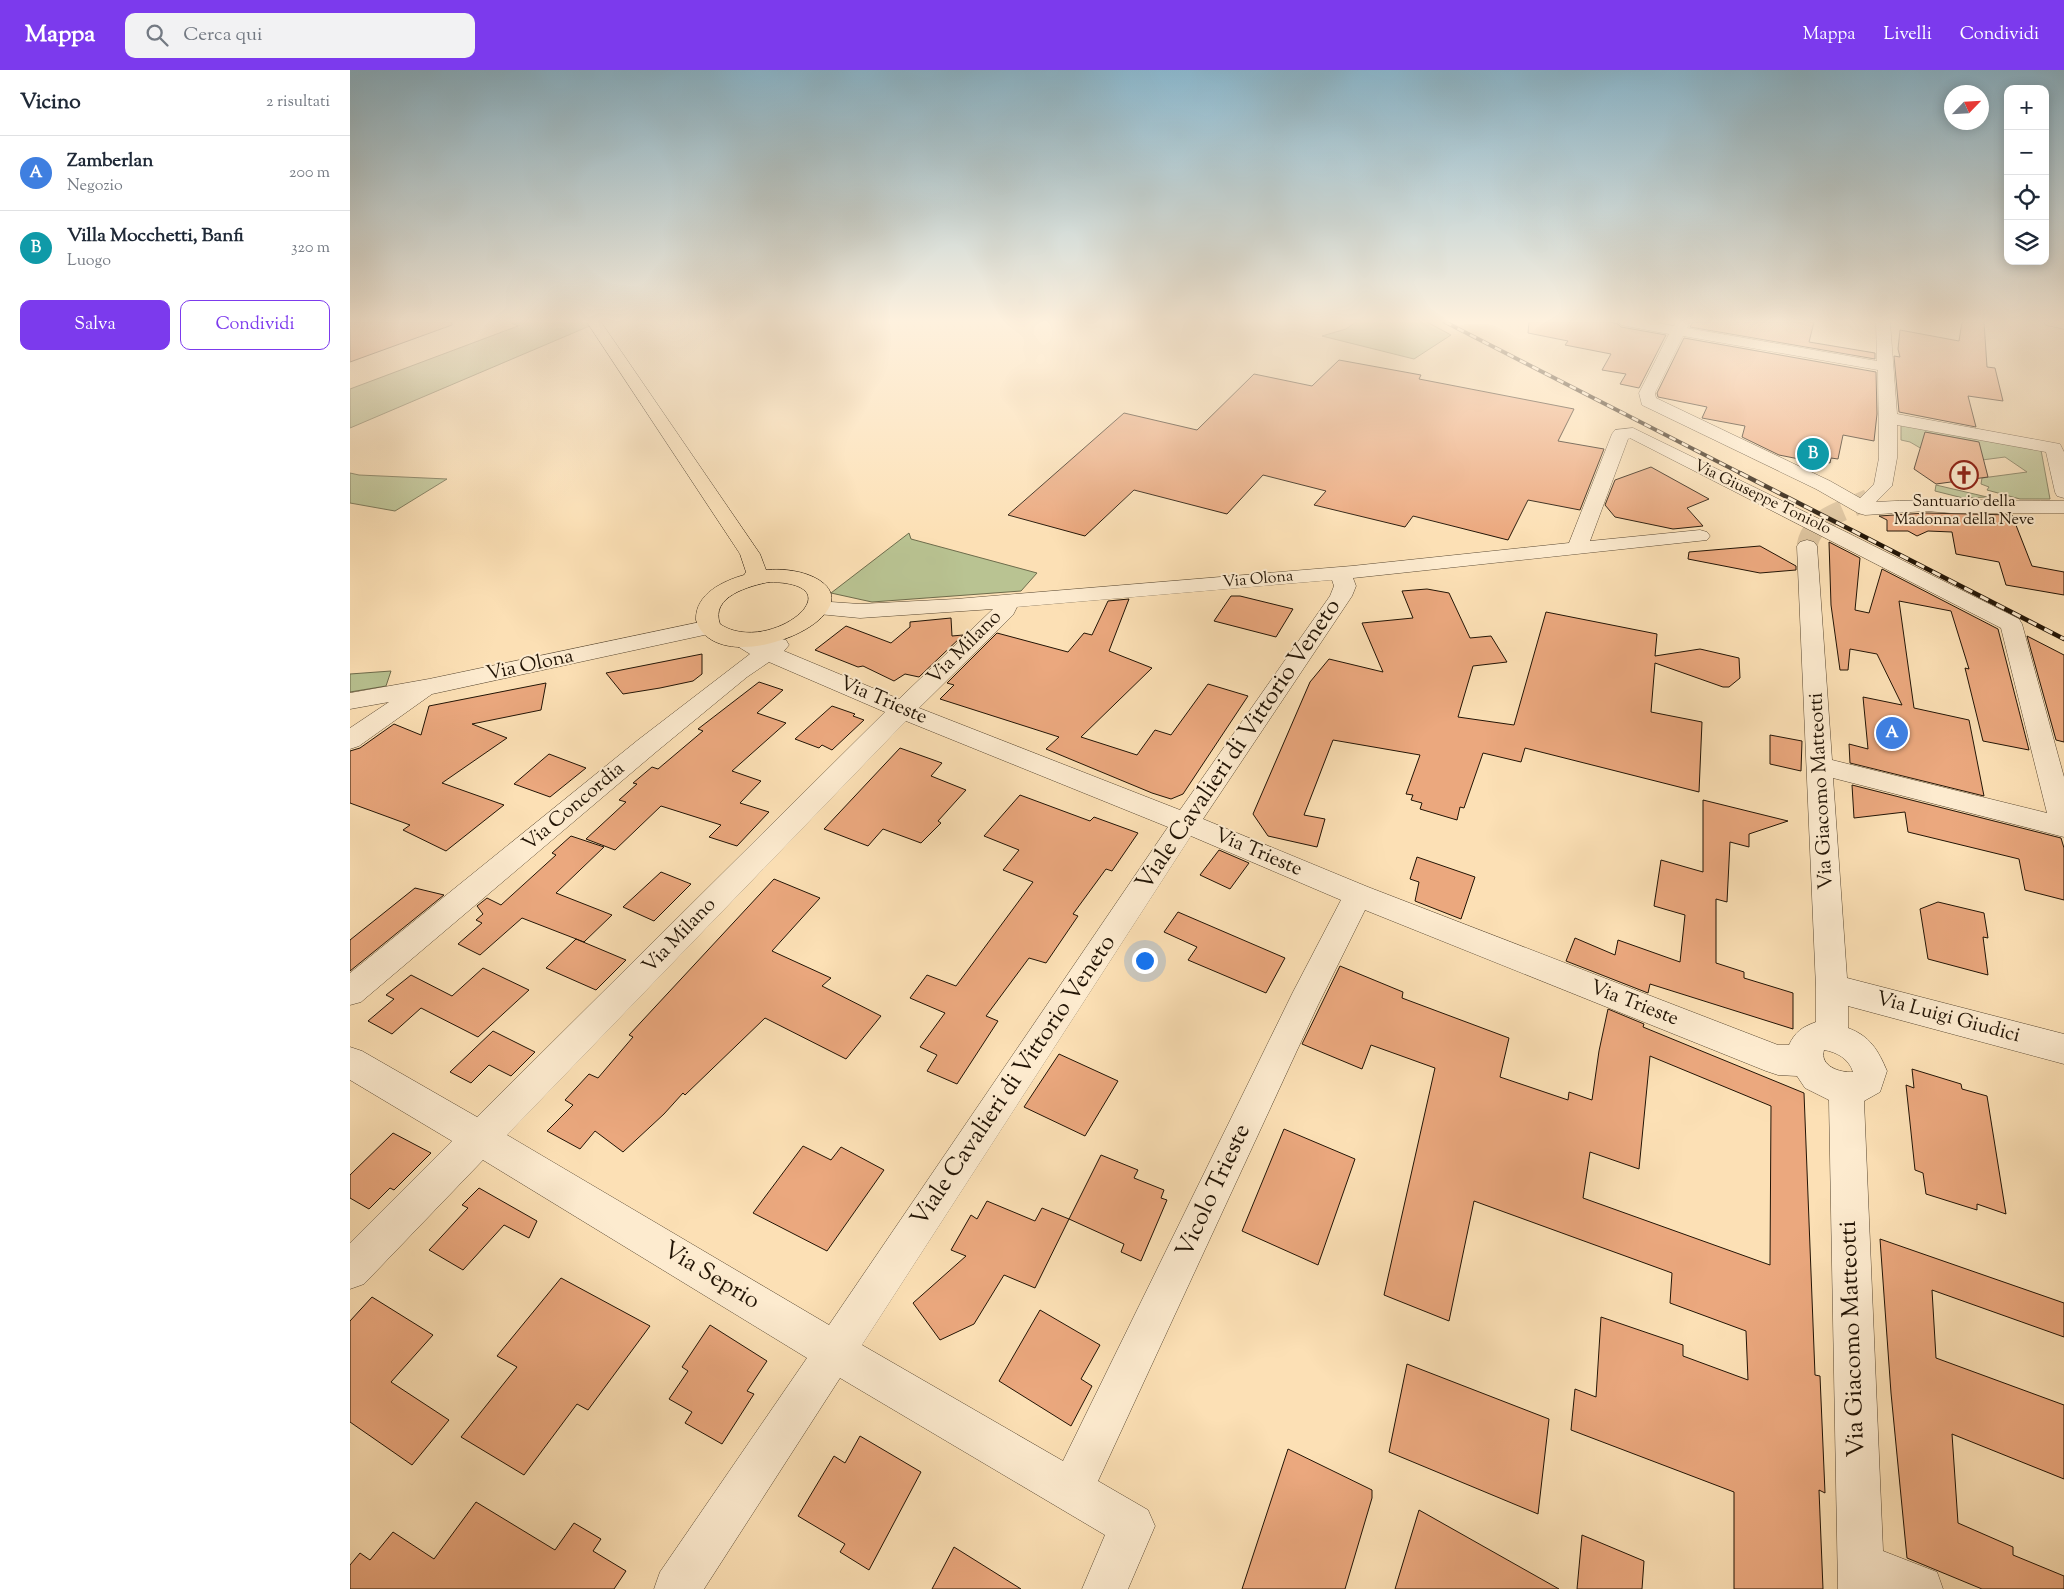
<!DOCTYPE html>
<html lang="it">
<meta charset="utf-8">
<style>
:root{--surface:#fff;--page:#f2f2f3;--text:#1f2937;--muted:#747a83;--line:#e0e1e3;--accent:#7c3aed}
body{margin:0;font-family:"Sorts Mill Goudy",serif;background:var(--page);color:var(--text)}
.controls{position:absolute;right:15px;top:15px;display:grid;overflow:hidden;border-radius:10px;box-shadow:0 2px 12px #0003}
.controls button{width:45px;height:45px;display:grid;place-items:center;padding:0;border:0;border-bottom:1px solid var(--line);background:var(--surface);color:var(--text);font:25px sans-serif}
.compass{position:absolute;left:1594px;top:15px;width:45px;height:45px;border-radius:50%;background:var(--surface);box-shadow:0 2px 12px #0003;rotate:65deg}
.you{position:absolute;left:794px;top:890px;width:18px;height:18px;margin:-12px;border:4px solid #fff;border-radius:50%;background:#1a73e8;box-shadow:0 0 0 8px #1a73e833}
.badge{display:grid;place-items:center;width:32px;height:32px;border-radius:50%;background:var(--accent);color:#fff;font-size:16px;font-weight:700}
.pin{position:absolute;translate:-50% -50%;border:2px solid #fff;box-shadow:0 1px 5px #0006}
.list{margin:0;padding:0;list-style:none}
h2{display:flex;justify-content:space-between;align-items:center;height:65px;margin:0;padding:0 20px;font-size:21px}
h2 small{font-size:16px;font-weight:400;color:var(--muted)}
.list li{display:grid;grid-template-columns:32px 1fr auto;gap:15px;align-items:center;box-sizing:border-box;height:75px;padding:0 20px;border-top:1px solid var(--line)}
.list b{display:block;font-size:19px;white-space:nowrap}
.list p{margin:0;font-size:16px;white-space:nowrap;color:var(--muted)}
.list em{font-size:16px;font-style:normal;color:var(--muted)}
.actions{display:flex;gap:10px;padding:15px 20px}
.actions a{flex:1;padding:11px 0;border:1px solid var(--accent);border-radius:10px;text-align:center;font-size:18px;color:var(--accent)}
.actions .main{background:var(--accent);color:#fff}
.icon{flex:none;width:28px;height:28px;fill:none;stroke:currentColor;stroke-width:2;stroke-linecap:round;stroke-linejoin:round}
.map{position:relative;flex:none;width:1714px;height:1519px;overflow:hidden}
header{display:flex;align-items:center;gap:30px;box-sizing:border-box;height:70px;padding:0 25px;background:var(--accent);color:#fff}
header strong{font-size:24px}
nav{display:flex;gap:28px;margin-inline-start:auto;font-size:18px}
.search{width:350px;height:45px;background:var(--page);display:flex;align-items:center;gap:12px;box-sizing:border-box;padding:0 18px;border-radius:10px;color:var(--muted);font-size:19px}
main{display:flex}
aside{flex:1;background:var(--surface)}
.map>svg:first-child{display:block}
</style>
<header>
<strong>Mappa</strong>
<div class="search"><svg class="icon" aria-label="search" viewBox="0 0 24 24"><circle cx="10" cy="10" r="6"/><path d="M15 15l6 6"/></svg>Cerca qui</div>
<nav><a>Mappa</a><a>Livelli</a><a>Condividi</a></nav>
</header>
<main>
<aside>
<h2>Vicino<small>2 risultati</small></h2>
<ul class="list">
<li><span class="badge" style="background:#3f7fe0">A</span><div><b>Zamberlan</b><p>Negozio</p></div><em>200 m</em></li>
<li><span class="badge" style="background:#0f9aa8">B</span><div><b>Villa Mocchetti, Banfi</b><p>Luogo</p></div><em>320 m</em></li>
</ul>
<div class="actions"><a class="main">Salva</a><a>Condividi</a></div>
</aside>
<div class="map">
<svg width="1714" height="1519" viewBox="0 0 1714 1519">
<rect width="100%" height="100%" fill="#fce0b5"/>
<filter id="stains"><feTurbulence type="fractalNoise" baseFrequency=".004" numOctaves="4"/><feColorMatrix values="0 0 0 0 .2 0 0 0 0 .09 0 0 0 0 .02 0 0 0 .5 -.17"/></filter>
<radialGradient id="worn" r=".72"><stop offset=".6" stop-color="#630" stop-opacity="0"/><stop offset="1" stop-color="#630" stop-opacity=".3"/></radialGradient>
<!-- green -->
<path fill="#b9c392" stroke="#6e6c4c" d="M 159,252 L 249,252 L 0,358 L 0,319 L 168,256 Z
M 1006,252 L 1077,252 L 1101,265 L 1064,289 L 972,266 L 996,259 Z
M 1551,355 L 1691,380 L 1700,429 L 1670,429 L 1637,420 L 1639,417 L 1631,414 L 1632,408 L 1677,402 L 1655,387 L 1609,393 L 1572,379 L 1560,372 L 1551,370 Z
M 0,403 L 9,405 L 97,409 L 45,441 L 0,433 Z
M 1586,415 L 1637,427 L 1613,428 L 1585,421 Z
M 559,463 L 561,469 L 687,503 L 671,521 L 522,532 L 481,523 Z
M 41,601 L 36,616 L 0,622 L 0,604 Z"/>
<!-- building -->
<path fill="#eba87e" stroke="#221405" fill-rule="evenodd" d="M 0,252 L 102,252 L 102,255 L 0,292 Z
M 1179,252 L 1260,252 L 1268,254 L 1271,257 L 1316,265 L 1289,318 L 1270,314 L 1276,304 L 1252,300 L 1261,284 L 1215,275 L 1218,271 L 1178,263 Z
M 1343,252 L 1464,252 L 1459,272 L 1525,283 L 1525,289 L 1340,257 Z
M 1612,252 L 1634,252 L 1637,297 L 1645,298 L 1653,331 L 1618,326 L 1626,357 L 1549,342 L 1544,286 L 1550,287 L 1548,279 L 1550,260 L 1609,271 Z
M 1334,268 L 1526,302 L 1527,344 L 1524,371 L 1493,365 L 1488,389 L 1481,388 L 1480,393 L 1460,389 L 1459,391 L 1429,385 L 1392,367 L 1395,356 L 1352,348 L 1357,337 L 1308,327 L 1307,323 Z
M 989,290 L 1071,305 L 1069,309 L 1224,339 L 1208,371 L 1254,379 L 1230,440 L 1178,430 L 1158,470 L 1063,446 L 1055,457 L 964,435 L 976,421 L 913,405 L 877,444 L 784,420 L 735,466 L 658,445 L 774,343 L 847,360 L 904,304 L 962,316 Z
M 1575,362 L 1629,372 L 1638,407 L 1586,414 L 1564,399 Z
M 1301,397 L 1359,429 L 1337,438 L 1353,456 L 1323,459 L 1265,447 L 1255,435 L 1265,410 Z
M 1576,443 L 1662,445 L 1682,496 L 1714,502 L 1714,525 L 1656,515 L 1649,492 L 1606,484 L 1602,462 L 1578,461 L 1567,466 L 1558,461 L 1537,461 L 1537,450 L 1529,446 Z
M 1479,472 L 1510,488 L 1505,540 L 1519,543 L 1532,499 L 1648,559 L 1679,680 L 1633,671 L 1615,598 L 1619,599 L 1601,541 L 1549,531 L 1564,638 L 1619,650 L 1634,726 L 1500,693 L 1499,674 L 1518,679 L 1513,627 L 1552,635 L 1527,584 L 1500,579 L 1498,600 L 1490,600 L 1481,535 Z
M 1410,476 L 1446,496 L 1446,500 L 1410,503 L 1338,489 L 1339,482 Z
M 1077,519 L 1099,523 L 1120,568 L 1141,566 L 1157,592 L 1123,596 L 1108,647 L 1164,655 L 1196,542 L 1307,564 L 1305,586 L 1350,579 L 1389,588 L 1390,608 L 1379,617 L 1373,617 L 1305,593 L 1301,642 L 1352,652 L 1349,722 L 1175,678 L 1171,692 L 1133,683 L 1114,738 L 1110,737 L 1107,750 L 1070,739 L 1072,733 L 1061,730 L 1063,725 L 1056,724 L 1070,685 L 983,670 L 954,745 L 975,749 L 967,777 L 918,766 L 903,744 L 960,612 L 979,589 L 1033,602 L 1012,553 L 1063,548 L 1052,521 Z
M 881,526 L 890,526 L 943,539 L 926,567 L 864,551 Z
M 779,529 L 759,581 L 802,598 L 731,667 L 787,685 L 805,660 L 821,665 L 858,614 L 898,626 L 833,724 L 821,729 L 802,723 L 696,679 L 709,667 L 590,629 L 604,615 L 597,613 L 647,563 L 718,582 L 734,563 L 742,565 L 758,531 Z
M 601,548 L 602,566 L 613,565 L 569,607 L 555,604 L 544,611 L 513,596 L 508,597 L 465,580 L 496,556 L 541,573 L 560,557 L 560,552 Z
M 1677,566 L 1714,585 L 1714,672 L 1706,670 Z
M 352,584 L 352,604 L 343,611 L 310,618 L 273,624 L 256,603 Z
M 409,612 L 433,620 L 407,643 L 436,653 L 382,701 L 411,711 L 390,733 L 419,742 L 387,776 L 359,767 L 371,755 L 311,736 L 265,780 L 236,769 L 276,732 L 269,730 L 287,714 L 283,713 L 302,697 L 308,699 L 353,661 L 348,659 Z
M 196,613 L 191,640 L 122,654 L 157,668 L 92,713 L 154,735 L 96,781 L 53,760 L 60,755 L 0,733 L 0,681 L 10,678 L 44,654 L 71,665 L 79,636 Z
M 482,636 L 505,644 L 503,646 L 514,650 L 482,680 L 472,675 L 469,678 L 445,669 Z
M 1420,665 L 1452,671 L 1451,701 L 1420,694 Z
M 550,678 L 592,693 L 581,706 L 616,720 L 588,751 L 591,753 L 571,773 L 533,759 L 518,776 L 474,759 Z
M 199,684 L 236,698 L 200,727 L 164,714 Z
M 1502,715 L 1711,768 L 1714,778 L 1714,830 L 1675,820 L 1669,789 L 1558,762 L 1555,742 L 1504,748 Z
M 670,725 L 740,751 L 744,747 L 788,763 L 762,801 L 756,799 L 723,844 L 728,846 L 696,893 L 679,888 L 636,946 L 648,951 L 607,1014 L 577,1001 L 587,985 L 570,977 L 595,943 L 560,928 L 577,905 L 606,916 L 683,812 L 653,800 L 669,780 L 634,766 Z
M 1353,730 L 1438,751 L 1399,764 L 1399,777 L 1380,772 L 1377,832 L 1366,829 L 1366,893 L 1394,902 L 1394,908 L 1443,923 L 1443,959 L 1300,914 L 1298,923 L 1216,891 L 1225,868 L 1265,885 L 1268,870 L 1330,892 L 1335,845 L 1304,836 L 1311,790 L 1353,802 Z
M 221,766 L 254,777 L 206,823 L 262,845 L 234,872 L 172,848 L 130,885 L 108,874 L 132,853 L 126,850 L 133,844 L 127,836 L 137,828 L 151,835 L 206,785 L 202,783 Z
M 869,780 L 899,793 L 880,819 L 850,805 Z
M 1067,787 L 1125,807 L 1111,849 L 1065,831 L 1069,812 L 1060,809 Z
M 311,802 L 341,814 L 304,851 L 273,837 Z
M 424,809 L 470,828 L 422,881 L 481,908 L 472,916 L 531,946 L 496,989 L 415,948 L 335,1025 L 333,1023 L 314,1044 L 273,1082 L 245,1061 L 230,1079 L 197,1061 L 223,1035 L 215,1030 L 239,1004 L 248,1008 L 283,967 L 279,965 Z
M 65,818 L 94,825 L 0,901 L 0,870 Z
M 1588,832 L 1634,843 L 1638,868 L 1633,867 L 1638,905 L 1578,889 L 1570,839 Z
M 828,842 L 935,888 L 916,923 L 838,890 L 847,877 L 814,862 Z
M 226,869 L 276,890 L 246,920 L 196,898 Z
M 990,896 L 1053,922 L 1052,928 L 1159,968 L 1150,1007 L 1218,1030 L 1219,1022 L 1242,1030 L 1249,981 L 1258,939 L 1294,954 L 1293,957 L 1454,1023 L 1465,1305 L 1470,1306 L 1475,1423 L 1469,1420 L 1473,1519 L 1384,1519 L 1384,1422 L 1221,1360 L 1225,1319 L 1246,1327 L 1251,1247 L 1333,1275 L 1333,1286 L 1398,1310 L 1396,1261 L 1320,1233 L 1322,1203 L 1124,1131 L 1099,1251 L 1034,1225 L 1085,998 L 1021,975 L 1012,999 L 952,974 ZM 1300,986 L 1421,1036 L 1420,1195 L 1233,1128 L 1240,1082 L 1289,1099 Z
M 133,898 L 179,920 L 128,967 L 71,938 L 42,964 L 18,951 L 44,929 L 36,925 L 61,905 L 102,926 Z
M 143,961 L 185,982 L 161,1006 L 139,995 L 121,1013 L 100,1002 Z
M 709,984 L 768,1011 L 735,1066 L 674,1037 Z
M 1562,999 L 1611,1014 L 1612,1019 L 1637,1026 L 1656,1144 L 1627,1134 L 1627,1140 L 1576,1124 L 1573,1103 L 1565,1100 L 1556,1015 L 1564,1018 Z
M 934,1059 L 1005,1089 L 968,1195 L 892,1161 Z
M 43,1063 L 81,1083 L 44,1120 L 40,1118 L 19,1139 L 0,1128 L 0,1105 Z
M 453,1076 L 481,1090 L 491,1077 L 534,1100 L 477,1181 L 403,1143 Z
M 751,1085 L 788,1100 L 784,1108 L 814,1120 L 811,1128 L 817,1130 L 791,1191 L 771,1182 L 774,1174 L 719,1149 Z
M 129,1118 L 187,1151 L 179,1168 L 154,1155 L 113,1200 L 79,1180 L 118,1138 L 112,1135 Z
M 637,1131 L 685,1151 L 692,1138 L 719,1149 L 685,1218 L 654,1205 L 624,1254 L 590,1270 L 563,1233 L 616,1186 L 601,1180 L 621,1145 L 627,1149 Z
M 1530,1169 L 1714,1233 L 1714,1267 L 1582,1220 L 1586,1288 L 1714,1335 L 1714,1409 L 1602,1364 L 1608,1453 L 1663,1477 L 1663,1485 L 1714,1506 L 1714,1519 L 1632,1519 L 1557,1488 L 1541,1323 Z
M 211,1208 L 300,1256 L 238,1340 L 227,1334 L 174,1405 L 111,1367 L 167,1297 L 147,1286 Z
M 22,1227 L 83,1265 L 41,1312 L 99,1350 L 62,1395 L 0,1352 L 0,1251 Z
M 690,1240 L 750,1275 L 731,1309 L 742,1316 L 721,1356 L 649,1311 Z
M 360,1255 L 417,1291 L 397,1321 L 404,1324 L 372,1374 L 335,1353 L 342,1342 L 319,1329 L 338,1301 L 332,1297 Z
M 1057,1294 L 1199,1349 L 1188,1444 L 1039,1382 Z
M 510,1366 L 571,1402 L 519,1500 L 490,1482 L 495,1474 L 448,1446 L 484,1386 L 495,1393 Z
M 938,1379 L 1022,1420 L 1022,1428 L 995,1519 L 892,1519 Z
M 126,1432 L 205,1480 L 224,1453 L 251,1469 L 243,1481 L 276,1501 L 264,1519 L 0,1519 L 0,1495 L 10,1483 L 20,1490 L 43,1462 L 84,1489 Z
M 1069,1440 L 1209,1519 L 1045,1519 Z
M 1232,1465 L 1294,1491 L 1292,1519 L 1227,1519 Z
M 604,1477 L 671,1519 L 582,1519 Z"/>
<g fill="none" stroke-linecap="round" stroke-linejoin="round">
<!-- minor-tunnel -->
<path stroke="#dbc19b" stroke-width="21" stroke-dasharray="21 11" stroke-linecap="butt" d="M 1457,476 C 1463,445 1495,442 1519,429"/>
<defs>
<path id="minor" d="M 1269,252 L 1303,252 L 1324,256 L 1326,252 L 1340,252 L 1337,258 L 1527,291 L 1526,252 L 1540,252 L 1547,344 L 1710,374 L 1714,382 L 1714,428 L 1707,426 L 1705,422 L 1696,382 L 1547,355 L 1547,388 L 1542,416 L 1526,432 C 1589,428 1651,431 1714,431 L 1714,443 L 1601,443 L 1576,441 L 1515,445 L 1508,443 L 1466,419 L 1292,335 L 1289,323 L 1319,264 L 1276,256 L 1271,255 ZM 1333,266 L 1528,300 L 1529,388 L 1524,414 L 1510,428 L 1480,411 L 1306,328 L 1305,323 Z
M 1694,252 L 1714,252 L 1714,259 L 1696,255 Z
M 1283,358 L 1500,464 L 1669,549 L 1672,554 L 1714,707 L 1714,767 L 1483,708 L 1497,908 L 1714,964 L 1714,994 L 1498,936 L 1498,958 C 1520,966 1528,980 1537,1001 L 1530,1022 L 1514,1031 L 1533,1481 L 1587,1502 L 1593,1519 L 1488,1519 L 1479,1030 L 1455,1018 L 1447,1006 L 1428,1005 L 1416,1001 L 1015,840 L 968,935 L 748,1411 L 798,1440 L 805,1456 L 778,1519 L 732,1519 L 755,1465 L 490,1308 L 354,1519 L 304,1519 L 310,1502 L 457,1288 L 133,1090 L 14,1214 L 0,1219 L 0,1173 L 102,1071 L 0,1010 L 0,977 L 12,981 L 127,1047 L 535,642 L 419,592 L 397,607 L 306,682 L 11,932 L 0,935 L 0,903 L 288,670 L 400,584 L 384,574 L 381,569 L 384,564 C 398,561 403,568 415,573 L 428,568 L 436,570 L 439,575 L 434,581 L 549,629 L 643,539 L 510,548 L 458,543 L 455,538 L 458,533 L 466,531 L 510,534 L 606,529 L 1002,496 L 1219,473 L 1262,364 L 1265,360 ZM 1280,368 L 1651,558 L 1697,743 L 1482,690 L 1467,476 L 1464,472 L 1457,470 L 1450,472 L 1447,476 L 1466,918 L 1466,952 C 1452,957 1445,962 1439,975 L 1428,975 L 1018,817 L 853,749 L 1002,526 L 1006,516 L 1003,508 L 1357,470 L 1360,466 L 1357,462 L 1350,460 L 1240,471 L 1278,369 ZM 982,510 L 984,516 L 980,526 L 830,740 L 569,638 L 663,545 L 667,537 ZM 556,651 L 818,757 L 479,1255 L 157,1065 ZM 841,766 L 991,830 L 943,922 L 713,1391 L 512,1275 ZM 1474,980 C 1487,982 1499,989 1503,1002 C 1490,1003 1469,996 1474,980 Z
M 360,550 L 368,552 L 371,557 L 368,562 L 82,624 L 9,676 L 0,679 L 0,658 L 39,632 L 0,639 L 0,623 L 79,609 Z"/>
<path id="major" d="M 237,252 L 251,252 L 410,484 L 416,500 C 432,498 455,501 469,510 C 527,547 366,615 346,550 C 345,524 373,511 394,505 L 396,502 L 390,484 ZM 419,512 C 512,513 418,587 370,554 C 360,526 400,516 419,512 Z"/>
</defs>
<!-- minor casing -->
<use href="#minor" stroke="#584731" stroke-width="1"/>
<!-- major casing -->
<use href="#major" stroke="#221405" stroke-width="1"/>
<!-- minor -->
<use href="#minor" fill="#fdebcf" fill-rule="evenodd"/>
<!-- major -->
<use href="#major" fill="#fce0b5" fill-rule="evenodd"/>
<defs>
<path id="rail-far1" d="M 1095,252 L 1392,404"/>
<path id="rail" d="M 1390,403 L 1714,569"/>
</defs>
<!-- rail-far1 casing -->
<use href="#rail-far1" stroke="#221405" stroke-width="4"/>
<!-- rail casing -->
<use href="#rail" stroke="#221405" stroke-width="4.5"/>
<!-- rail-far1 -->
<use href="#rail-far1" stroke="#fdebcf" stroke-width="2.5" stroke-dasharray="7" stroke-linecap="butt"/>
<!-- rail -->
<use href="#rail" stroke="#fdebcf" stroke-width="3" stroke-dasharray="9" stroke-linecap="butt"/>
</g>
<!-- sky -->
<linearGradient id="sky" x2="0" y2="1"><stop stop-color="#8bb8ce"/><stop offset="0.54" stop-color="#fef1de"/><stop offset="1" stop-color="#fef1de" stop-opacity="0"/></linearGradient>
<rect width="1714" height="465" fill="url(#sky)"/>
<!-- icons -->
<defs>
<symbol id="church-ring" viewBox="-11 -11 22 22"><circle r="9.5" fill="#fdebcf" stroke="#8f2418" stroke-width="1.5"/><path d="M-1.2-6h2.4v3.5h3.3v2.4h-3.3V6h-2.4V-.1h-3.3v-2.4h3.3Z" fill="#8f2418"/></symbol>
</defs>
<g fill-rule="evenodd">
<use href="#church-ring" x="1598" y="389" width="32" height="32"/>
</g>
<g text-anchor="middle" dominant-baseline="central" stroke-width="4" stroke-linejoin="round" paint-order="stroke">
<!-- far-street labels -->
<g font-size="16" fill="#221405" stroke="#fdebcf">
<text transform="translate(1412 428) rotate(26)">Via Giuseppe Toniolo</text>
<text transform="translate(908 510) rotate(-5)">Via Olona</text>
</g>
<!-- far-poi labels -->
<g font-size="16" fill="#221405" stroke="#fdebcf">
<text x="1614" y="432">Santuario della<tspan x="1614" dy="18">Madonna della Neve</tspan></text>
</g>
<!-- street labels -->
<g font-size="20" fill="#221405" stroke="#fdebcf">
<text transform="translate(615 578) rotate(-45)">Via Milano</text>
<text transform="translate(180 596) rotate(-12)">Via Olona</text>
<text transform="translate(533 631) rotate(23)">Via Trieste</text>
<text transform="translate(1472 721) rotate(-93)">Via Giacomo Matteotti</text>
<text transform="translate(224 737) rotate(-40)">Via Concordia</text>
<text transform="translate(908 783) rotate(23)">Via Trieste</text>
<text transform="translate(330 866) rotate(-46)">Via Milano</text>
<text transform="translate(1284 934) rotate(21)">Via Trieste</text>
<text transform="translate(1598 948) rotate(15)">Via Luigi Giudici</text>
</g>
<!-- near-street labels -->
<g font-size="24" fill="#221405" stroke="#fdebcf">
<text transform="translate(889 675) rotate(-56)">Viale Cavalieri di Vittorio Veneto</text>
<text transform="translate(664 1011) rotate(-56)">Viale Cavalieri di Vittorio Veneto</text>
<text transform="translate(864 1121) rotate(-65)">Vicolo Trieste</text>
<text transform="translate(361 1206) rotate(31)">Via Seprio</text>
<text transform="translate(1503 1269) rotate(-92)">Via Giacomo Matteotti</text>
</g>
</g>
<rect width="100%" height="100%" filter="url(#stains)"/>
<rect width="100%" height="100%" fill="url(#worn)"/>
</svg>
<div class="controls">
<button>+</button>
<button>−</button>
<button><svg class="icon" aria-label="locate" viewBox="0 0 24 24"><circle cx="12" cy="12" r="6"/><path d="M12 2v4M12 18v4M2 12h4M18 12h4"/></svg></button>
<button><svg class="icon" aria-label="layers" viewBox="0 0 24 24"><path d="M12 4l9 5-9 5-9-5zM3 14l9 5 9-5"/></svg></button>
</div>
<svg class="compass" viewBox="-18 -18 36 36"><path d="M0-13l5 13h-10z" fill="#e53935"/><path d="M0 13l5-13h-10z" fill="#747a83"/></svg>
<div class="you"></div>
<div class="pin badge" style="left:1542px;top:663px;background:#3f7fe0">A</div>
<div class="pin badge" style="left:1463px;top:384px;background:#0f9aa8">B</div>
</div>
</main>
